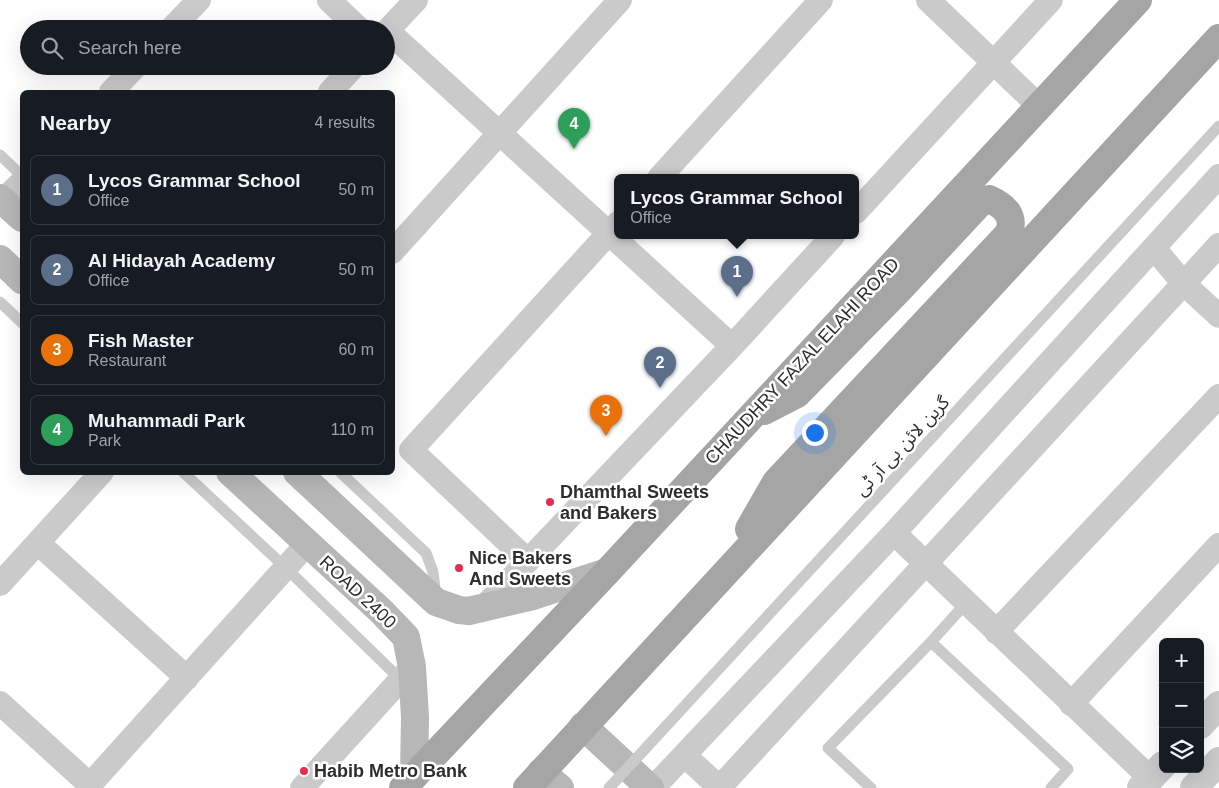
<!DOCTYPE html>
<meta charset="utf-8">
<style>
:root{--surface:#171b24;--page:#242831;--text:#f1f3f6;--muted:#9ea1a6;--line:#363941;--accent:#2563eb}
body{margin:0;font-family:Helvetica,"Noto Sans Arabic",sans-serif;background:var(--page);color:var(--text)}
.controls{position:absolute;right:15px;bottom:15px;display:grid;overflow:hidden;border-radius:8px;box-shadow:0 5px 20px #0002}
.controls button{width:45px;height:45px;display:grid;place-items:center;padding:0;border:0;border-bottom:1px solid var(--line);background:var(--surface);color:var(--text);font:25px sans-serif}
.you{position:absolute;left:814px;top:432px;width:18px;height:18px;margin:-12px;border:4px solid #fff;border-radius:50%;background:#1a73e8;box-shadow:0 0 0 8px #1a73e833}
.badge{display:grid;place-items:center;width:32px;height:32px;border-radius:50%;background:var(--accent);color:#fff;font-size:16px;font-weight:700}
.pin{position:absolute;translate:-50% -41px;filter:drop-shadow(0 1px 2px #0008)}
.pin::after{content:'';position:absolute;top:26px;width:18px;height:15px;background:inherit;clip-path:polygon(0 0,100% 0,50% 100%)}
.popup{position:absolute;left:614px;top:174px;width:245px;height:65px;box-sizing:border-box;display:grid;place-content:center;border-radius:8px;background:var(--surface);filter:drop-shadow(0 1px 4px #0005);font-size:16px;white-space:nowrap;color:var(--muted)}
.popup b{font-size:19px;color:var(--text)}
.popup::after{content:'';position:absolute;left:50%;top:100%;margin-left:-10px;border:10px solid transparent;border-top-color:var(--surface)}
.list{margin:0;padding:0;list-style:none}
h2{display:flex;justify-content:space-between;align-items:center;height:65px;margin:0;padding:0 20px;font-size:21px}
h2 small{font-size:16px;font-weight:400;color:var(--muted)}
.list li{display:grid;grid-template-columns:32px 1fr auto;gap:15px;align-items:center;box-sizing:border-box;height:70px;margin:0 10px 10px;padding:0 10px;border:1px solid var(--line);border-radius:8px}
.list b{display:block;font-size:19px;white-space:nowrap}
.list p{margin:0;font-size:16px;white-space:nowrap;color:var(--muted)}
.list em{font-size:16px;font-style:normal;color:var(--muted)}
.icon{flex:none;width:28px;height:28px;fill:none;stroke:currentColor;stroke-width:2;stroke-linecap:round;stroke-linejoin:round}
.map{position:relative;flex:none;width:1219px;height:788px;overflow:hidden}
.search{position:absolute;background:var(--surface);box-shadow:0 5px 20px #0002;left:20px;top:20px;width:375px;height:55px;display:flex;align-items:center;gap:12px;box-sizing:border-box;padding:0 18px;border-radius:28px;color:var(--muted);font-size:19px}
.panel{position:absolute;background:var(--surface);box-shadow:0 5px 20px #0002;left:20px;top:90px;width:375px;height:385px;border-radius:8px}
.map>svg:first-child{display:block}
</style>
<div class="map">
<svg width="1219" height="788" viewBox="0 0 1219 788">
<rect width="100%" height="100%" fill="#fff"/>
<g fill="none" stroke-linecap="round" stroke-linejoin="round">
<!-- service -->
<path stroke="#cacaca" stroke-width="11" d="M 0,155 L 22,176
M 0,302 L 22,323
M 183,472 L 286,568 L 400,679
M 340,472 L 426,553 L 433,572 L 436,597
M 931,642 L 1068,769 L 1051,788
M 871,788 L 828,748 L 931,642 L 966,603"/>
<!-- minor -->
<path stroke="#cacaca" stroke-width="24" d="M 329,0 L 359,29
M 928,0 L 1039,106
M 171,29 L 199,0
M 388,31 L 732,346
M 386,32 L 416,0
M 111,92 L 136,66
M 330,92 L 354,66
M 659,178 L 821,0
M 3,200 L 22,182
M 856,212 L 1051,0
M 1154,248 L 1184,284 L 1219,316
M 392,252 L 620,0
M 894,533 L 1150,778
M 38,543 L 187,678
M 528,561 L 411,450 L 618,223
M 0,584 L 102,472
M 482,609 L 732,346 L 833,236
M 996,632 L 1219,396
M 0,703 L 90,785
M 1071,704 L 1219,545
M 684,755 L 720,788
M 720,787 L 1219,245
M 87,788 L 307,544
M 302,788 L 412,667
M 653,788 L 894,533 L 1219,176"/>
<!-- tertiary -->
<path stroke="#cacaca" stroke-width="28" d="M 1200,725 L 1219,705
M 1141,788 L 1163,765
M 1194,788 L 1219,761"/>
<!-- secondary -->
<path stroke="#b7b7b7" stroke-width="28" d="M 0,198 L 22,218
M 0,259 L 22,280
M 230,472 L 381,611 L 406,637 L 412,667 L 415,717 L 414,776
M 297,472 L 436,602 L 459,610 L 469,611 L 533,596 L 607,572
M 583,726 L 650,788
M 541,772 L 560,788"/>
<!-- primary -->
<path stroke="#a5a5a5" stroke-width="28" d="M 749,529 L 776,482 L 1009,233 C 1015,216 1005,206 989,199 L 979,204 L 898,291 L 797,394 L 764,411
M 403,788 L 607,572 L 1138,0
M 527,788 L 1219,38"/>
<!-- service-bridge -->
<path stroke="#cacaca" stroke-width="11" d="M 609,788 L 1219,126"/>
</g>
<!-- markers -->
<g fill="#e72c4f" stroke="#fff" stroke-width="2">
<circle cx="550" cy="502" r="5"/>
<circle cx="459" cy="568" r="5"/>
<circle cx="304" cy="771" r="5"/>
</g>
<g text-anchor="middle" dominant-baseline="central" stroke-width="5" stroke-linejoin="round" paint-order="stroke">
<!-- street labels -->
<g font-size="18" fill="#2d2d2d" stroke="#fff">
<text transform="translate(802 361) rotate(-47)">CHAUDHRY FAZAL ELAHI ROAD</text>
<text transform="translate(902 446) rotate(-47)">گرین لائن بی آر ٹی</text>
<text transform="translate(358 592) rotate(43)">ROAD 2400</text>
</g>
<!-- poi labels -->
<g font-size="18" font-weight="bold" fill="#2d2d2d" stroke="#fff" text-anchor="start">
<text x="560" y="492">Dhamthal Sweets<tspan x="560" dy="21">and Bakers</tspan></text>
<text x="469" y="558">Nice Bakers<tspan x="469" dy="21">And Sweets</tspan></text>
<text x="314" y="771">Habib Metro Bank</text>
</g>
</g>
</svg>
<div class="controls">
<button>+</button>
<button>−</button>
<button><svg class="icon" aria-label="layers" viewBox="0 0 24 24"><path d="M12 4l9 5-9 5-9-5zM3 14l9 5 9-5"/></svg></button>
</div>
<div class="you"></div>
<div class="pin badge" style="left:737px;top:297px;background:#5c6f8a">1</div>
<div class="popup"><b>Lycos Grammar School</b>Office</div>
<div class="pin badge" style="left:660px;top:388px;background:#5c6f8a">2</div>
<div class="pin badge" style="left:606px;top:436px;background:#e8710a">3</div>
<div class="pin badge" style="left:574px;top:149px;background:#2e9e5b">4</div>
<div class="search"><svg class="icon" aria-label="search" viewBox="0 0 24 24"><circle cx="10" cy="10" r="6"/><path d="M15 15l6 6"/></svg>Search here</div>
<section class="panel">
<h2>Nearby<small>4 results</small></h2>
<ul class="list">
<li><span class="badge" style="background:#5c6f8a">1</span><div><b>Lycos Grammar School</b><p>Office</p></div><em>50 m</em></li>
<li><span class="badge" style="background:#5c6f8a">2</span><div><b>Al Hidayah Academy</b><p>Office</p></div><em>50 m</em></li>
<li><span class="badge" style="background:#e8710a">3</span><div><b>Fish Master</b><p>Restaurant</p></div><em>60 m</em></li>
<li><span class="badge" style="background:#2e9e5b">4</span><div><b>Muhammadi Park</b><p>Park</p></div><em>110 m</em></li>
</ul>
</section>
</div>
